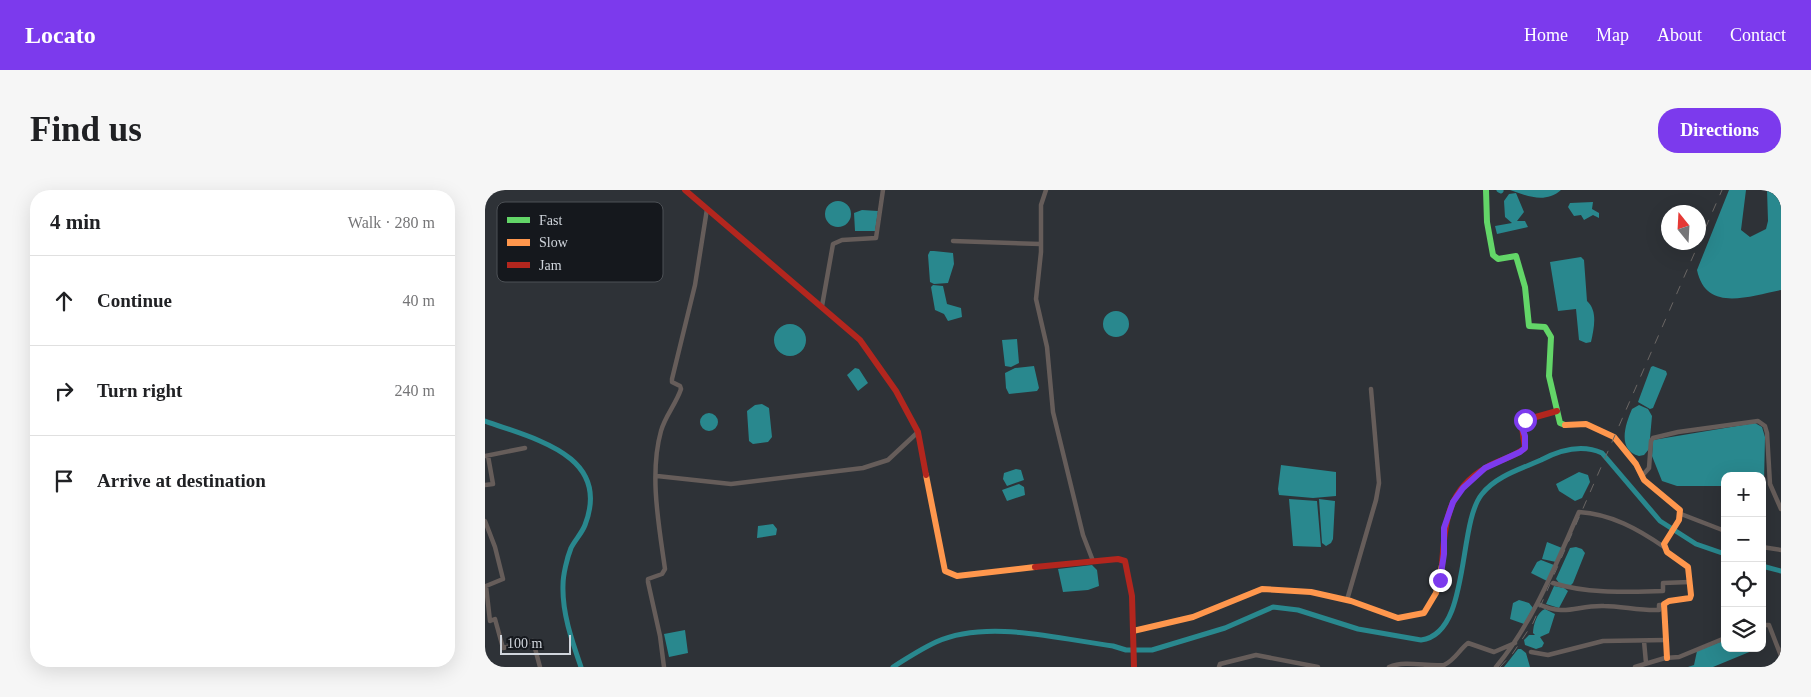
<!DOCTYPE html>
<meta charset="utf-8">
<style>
:root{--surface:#fff;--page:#f6f6f6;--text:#202124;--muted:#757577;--line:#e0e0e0;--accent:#7c3aed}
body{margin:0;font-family:"Times New Roman",serif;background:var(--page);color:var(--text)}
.controls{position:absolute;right:15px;bottom:15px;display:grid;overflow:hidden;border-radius:10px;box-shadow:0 5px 20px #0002}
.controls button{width:45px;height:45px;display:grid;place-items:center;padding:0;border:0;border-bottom:1px solid var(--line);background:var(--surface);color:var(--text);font:25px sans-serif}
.compass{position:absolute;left:1176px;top:15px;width:45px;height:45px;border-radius:50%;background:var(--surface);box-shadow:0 5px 20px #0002;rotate:342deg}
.scale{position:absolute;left:15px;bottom:12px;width:71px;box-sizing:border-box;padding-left:5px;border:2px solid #d0d5dc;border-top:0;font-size:14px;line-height:18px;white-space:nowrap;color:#d0d5dc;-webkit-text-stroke:4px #15181d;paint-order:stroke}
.stop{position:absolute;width:15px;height:15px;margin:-11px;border:4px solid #7c3aed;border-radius:50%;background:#fff}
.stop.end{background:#7c3aed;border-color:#fff;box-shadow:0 1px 5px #0008}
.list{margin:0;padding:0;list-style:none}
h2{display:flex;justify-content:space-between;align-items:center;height:65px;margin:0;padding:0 20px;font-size:21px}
h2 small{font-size:16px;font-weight:400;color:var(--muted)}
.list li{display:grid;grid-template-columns:32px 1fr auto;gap:15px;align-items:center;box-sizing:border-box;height:90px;padding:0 20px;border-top:1px solid var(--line)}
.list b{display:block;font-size:19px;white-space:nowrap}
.list em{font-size:16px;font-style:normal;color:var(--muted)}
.icon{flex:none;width:28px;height:28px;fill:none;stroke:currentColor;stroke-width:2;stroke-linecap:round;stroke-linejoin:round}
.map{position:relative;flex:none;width:1296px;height:477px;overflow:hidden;border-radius:20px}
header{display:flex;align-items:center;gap:30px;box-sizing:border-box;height:70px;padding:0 25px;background:var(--accent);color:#fff}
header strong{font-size:24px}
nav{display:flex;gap:28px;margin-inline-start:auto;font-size:18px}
.intro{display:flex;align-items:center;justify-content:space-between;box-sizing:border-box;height:120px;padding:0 30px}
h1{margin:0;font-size:35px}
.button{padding:12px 22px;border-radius:20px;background:var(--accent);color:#fff;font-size:18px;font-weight:700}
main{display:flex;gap:30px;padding:0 30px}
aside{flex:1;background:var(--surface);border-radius:20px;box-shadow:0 5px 20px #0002}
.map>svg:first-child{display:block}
</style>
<header>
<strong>Locato</strong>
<nav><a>Home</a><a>Map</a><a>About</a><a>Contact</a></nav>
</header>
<div class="intro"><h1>Find us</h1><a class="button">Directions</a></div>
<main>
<aside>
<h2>4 min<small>Walk · 280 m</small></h2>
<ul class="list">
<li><svg class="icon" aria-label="ahead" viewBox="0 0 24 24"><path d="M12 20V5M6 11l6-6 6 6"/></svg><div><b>Continue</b></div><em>40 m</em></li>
<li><svg class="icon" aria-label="right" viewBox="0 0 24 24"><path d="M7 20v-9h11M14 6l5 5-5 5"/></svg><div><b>Turn right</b></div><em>240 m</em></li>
<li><svg class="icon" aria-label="arrive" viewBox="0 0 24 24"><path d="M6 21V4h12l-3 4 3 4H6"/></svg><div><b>Arrive at destination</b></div></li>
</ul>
</aside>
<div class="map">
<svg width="1296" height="477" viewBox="0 0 1296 477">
<rect width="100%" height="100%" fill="#2e3237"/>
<!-- water -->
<path fill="#29888e" d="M 1025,0 L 1076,0 C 1060,14 1042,6 1025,0 Z
M 1244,0 L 1261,0 L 1256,40 L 1265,47 L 1281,39 L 1283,31 L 1282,0 L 1296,0 L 1296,100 C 1264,106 1221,123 1212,80 Z
M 1031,3 L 1039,22 L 1032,31 L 1040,31 L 1043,37 L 1012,44 L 1010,36 L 1027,33 L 1020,27 L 1019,11 L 1024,4 Z
M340 24a13 13 0 1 1 26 0a13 13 0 1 1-26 0Z
M 1108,12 L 1107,19 L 1114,23 L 1114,28 L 1108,25 L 1099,30 L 1096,25 L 1089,26 L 1083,17 L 1085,13 Z
M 377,20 L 393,21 L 390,41 L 370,41 L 369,23 Z
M 449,61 L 468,63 L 469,74 L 463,93 L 449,94 L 445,92 L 443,65 L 445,61 Z
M 1096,67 L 1099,70 L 1102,111 C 1113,121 1109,138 1106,152 L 1101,153 L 1094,150 L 1091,119 L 1073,121 L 1065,72 Z
M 448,95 L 458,96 L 462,114 L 476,118 L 477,127 L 463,131 L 459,124 L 450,120 L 446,97 Z
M618 134a13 13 0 1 1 26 0a13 13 0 1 1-26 0Z
M289 150a16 16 0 1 1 32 0a16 16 0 1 1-32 0Z
M 532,149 L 534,173 L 526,177 L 520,176 L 517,150 Z
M 549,176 L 554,198 L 552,201 L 524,204 L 521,198 L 520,183 L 530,178 Z
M 1168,176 L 1181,181 L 1182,184 L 1168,218 L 1165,219 L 1153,212 L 1166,177 Z
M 370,178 L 374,179 L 383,193 L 373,201 L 362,185 Z
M 277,214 L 284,218 L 287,247 L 283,252 L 268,254 L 264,251 L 262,221 L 270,215 Z
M 1154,215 L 1163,219 L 1167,226 L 1164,259 L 1159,265 L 1154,266 C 1132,260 1140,235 1147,219 Z
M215 232a9 9 0 1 1 18 0a9 9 0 1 1-18 0Z
M 1270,233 L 1277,237 L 1280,247 L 1279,293 L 1277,295 L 1277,286 L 1240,286 L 1240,296 L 1192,296 L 1177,291 L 1167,266 L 1168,250 Z
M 796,275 L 851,282 L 851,306 L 828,308 L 794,305 L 793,299 Z
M 531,279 L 536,280 L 539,290 L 522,296 L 518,289 L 519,283 Z
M 1094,282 L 1103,285 L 1105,292 L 1097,308 L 1090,311 L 1074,301 L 1071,294 Z
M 534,294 L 539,297 L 540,305 L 522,311 L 517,300 Z
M 804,309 L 832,311 L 836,357 L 808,356 Z
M 834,309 L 850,311 L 848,349 L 846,353 L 841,356 L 837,353 Z
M 288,334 L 292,339 L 291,345 L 272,348 L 273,336 Z
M 1062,352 L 1077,358 L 1071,372 L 1057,369 Z
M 1091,357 L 1097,359 L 1100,363 L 1088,393 L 1085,396 L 1075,394 L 1071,389 L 1085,358 Z
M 1056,370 L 1069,375 L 1062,391 L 1046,383 L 1052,372 Z
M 607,375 L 612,380 L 614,396 L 603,400 L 578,402 L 573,379 Z
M 1069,396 L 1079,398 L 1083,401 L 1074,418 L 1061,414 Z
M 1034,410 L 1044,413 L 1048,418 L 1039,434 L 1025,429 L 1028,413 Z
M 1060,419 L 1070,424 L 1064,443 L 1055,447 L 1059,453 L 1057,457 L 1051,459 L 1040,455 L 1039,450 L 1044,445 L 1050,445 L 1048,443 C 1048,435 1052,422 1060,419 Z
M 200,440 L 203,463 L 184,467 L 179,444 Z
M 1240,450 L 1240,458 L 1274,458 L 1228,477 L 1203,477 L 1209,475 L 1212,461 Z
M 1033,459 L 1036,459 L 1041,463 L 1045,477 L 1019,477 Z"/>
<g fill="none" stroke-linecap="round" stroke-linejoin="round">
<!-- canal -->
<path stroke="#29888e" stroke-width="5" d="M 1014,0 L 1016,1
M 0,231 C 49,249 127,265 100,335 C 97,343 90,350 86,358 C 82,368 78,385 78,395 C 77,423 87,451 96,477
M 1277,376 L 1296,381
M 408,477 C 422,468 436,459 451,452 C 502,429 574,449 628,456 L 641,460 L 667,460 L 740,438 L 788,417 L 813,420 L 873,439 L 936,450 C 986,444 972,334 997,304 C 1011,286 1036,279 1056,270 C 1075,260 1097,254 1117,263 L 1175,331 L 1211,354 L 1240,364"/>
<!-- street -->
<path stroke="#665d5a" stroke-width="4.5" d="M 561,0 L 556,15 L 556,62 L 551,109 L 562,157 L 568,222 L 598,345 L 608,371
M 468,51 L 555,54
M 337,116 L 348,54 L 357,50 L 391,48 L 398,0
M 0,266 L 40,258
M 172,286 L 246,294 L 378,278 L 403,270 L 433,242
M 1157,286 L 1164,278 L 1166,251 L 1168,248 L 1193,242 L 1273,231 L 1280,236 L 1282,243 L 1285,294 L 1296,319
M 0,295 L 8,294 L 3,266
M 1196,324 L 1240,341
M 0,331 L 10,357 L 18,389 L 1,396 L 5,431 L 10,429 L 18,458 L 48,451 L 55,477
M 1277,357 L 1296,360
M 1068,393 C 1103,404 1141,402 1178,401 L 1178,393 L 1205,392
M 862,410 L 891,310 L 894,293 L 886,199
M 1053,414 C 1082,427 1091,415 1119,416 C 1137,416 1155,421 1174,420 L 1174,415 L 1179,415
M 1277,435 L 1284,435 L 1296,466
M 1159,451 L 1161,473
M 1046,462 L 1063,465 L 1118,451 L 1181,450
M 179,477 L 175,446 L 163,392 L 163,389 L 177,384 L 180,379 C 174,336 164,284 176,241 C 180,226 191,214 196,199 L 195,196 L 187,192 L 187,189 L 210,95 L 222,19
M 734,477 L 735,474 L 771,465 L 833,477
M 904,477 C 921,470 942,477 959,475 C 970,470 974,460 983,453 L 1009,462 L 1030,453
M 1011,477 C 1049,431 1070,376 1094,322 C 1126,324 1153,339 1179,357
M 1150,477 L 1180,468 L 1194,467 L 1240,448"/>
<!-- fast -->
<path stroke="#63d668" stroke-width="6" d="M 1001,0 L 1002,32 L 1008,65 L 1013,69 L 1031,66 L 1040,97 L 1044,136 L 1060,137 L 1066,147 L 1064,186 L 1075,233 L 1080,235"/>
<!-- slow -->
<path stroke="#ff974d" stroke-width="6" d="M 1080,235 L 1101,234 L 1129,247 L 1151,274 L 1159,290 L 1195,320 L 1194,330 L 1179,354 L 1182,362 L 1203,377 L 1206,405 L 1205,408 L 1184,411 L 1179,414 L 1182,468
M 441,285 L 460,381 L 472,386 L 550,377
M 648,441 L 708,427 L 777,399 L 826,402 L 866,411 L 913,428 L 939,423 L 951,403 L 957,375"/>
<!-- jam -->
<path stroke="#b3261e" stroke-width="6" d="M 200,0 L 375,150 L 411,201 L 433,242 L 441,285
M 957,375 C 960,334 961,300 1002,277 C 1014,270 1029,267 1040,258 L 1037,237 L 1040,230 L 1072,221
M 550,377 L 633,369 L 640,371 L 647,406 L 649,477"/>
<!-- rail -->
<path stroke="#6a6664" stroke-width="1" stroke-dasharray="9 9" stroke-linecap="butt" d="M 1015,477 L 1028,463 L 1048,433 L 1237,0"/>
</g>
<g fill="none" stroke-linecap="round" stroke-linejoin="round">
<!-- route -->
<path stroke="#7c3aed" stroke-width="6" d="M 955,390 L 959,364 L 959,338 L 968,312 L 978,298 L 1000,278 L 1035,262 L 1040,258 L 1040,246 L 1037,237 L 1040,230"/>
</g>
<!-- legend -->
<rect x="12" y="12" width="166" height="80" rx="8" fill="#15181d" stroke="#4d5156" stroke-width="1"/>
<rect x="22" y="27" width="23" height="6" fill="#63d668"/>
<rect x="22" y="49" width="23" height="7" fill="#ff974d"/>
<rect x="22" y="72" width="23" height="6" fill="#b3261e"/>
<g font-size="14" fill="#d0d5dc">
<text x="54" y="35">Fast</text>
<text x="54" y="57">Slow</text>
<text x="54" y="80">Jam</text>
</g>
</svg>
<div class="controls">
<button>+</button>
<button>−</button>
<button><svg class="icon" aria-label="locate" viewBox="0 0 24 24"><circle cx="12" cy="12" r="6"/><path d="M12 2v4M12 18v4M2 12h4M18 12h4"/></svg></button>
<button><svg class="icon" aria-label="layers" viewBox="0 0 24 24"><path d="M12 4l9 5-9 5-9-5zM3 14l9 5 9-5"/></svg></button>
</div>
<svg class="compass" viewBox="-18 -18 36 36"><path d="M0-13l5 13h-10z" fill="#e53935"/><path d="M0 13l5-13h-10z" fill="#757577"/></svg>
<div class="scale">100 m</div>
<div class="stop" style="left:1040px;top:230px"></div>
<div class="stop end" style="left:955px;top:390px"></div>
</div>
</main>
